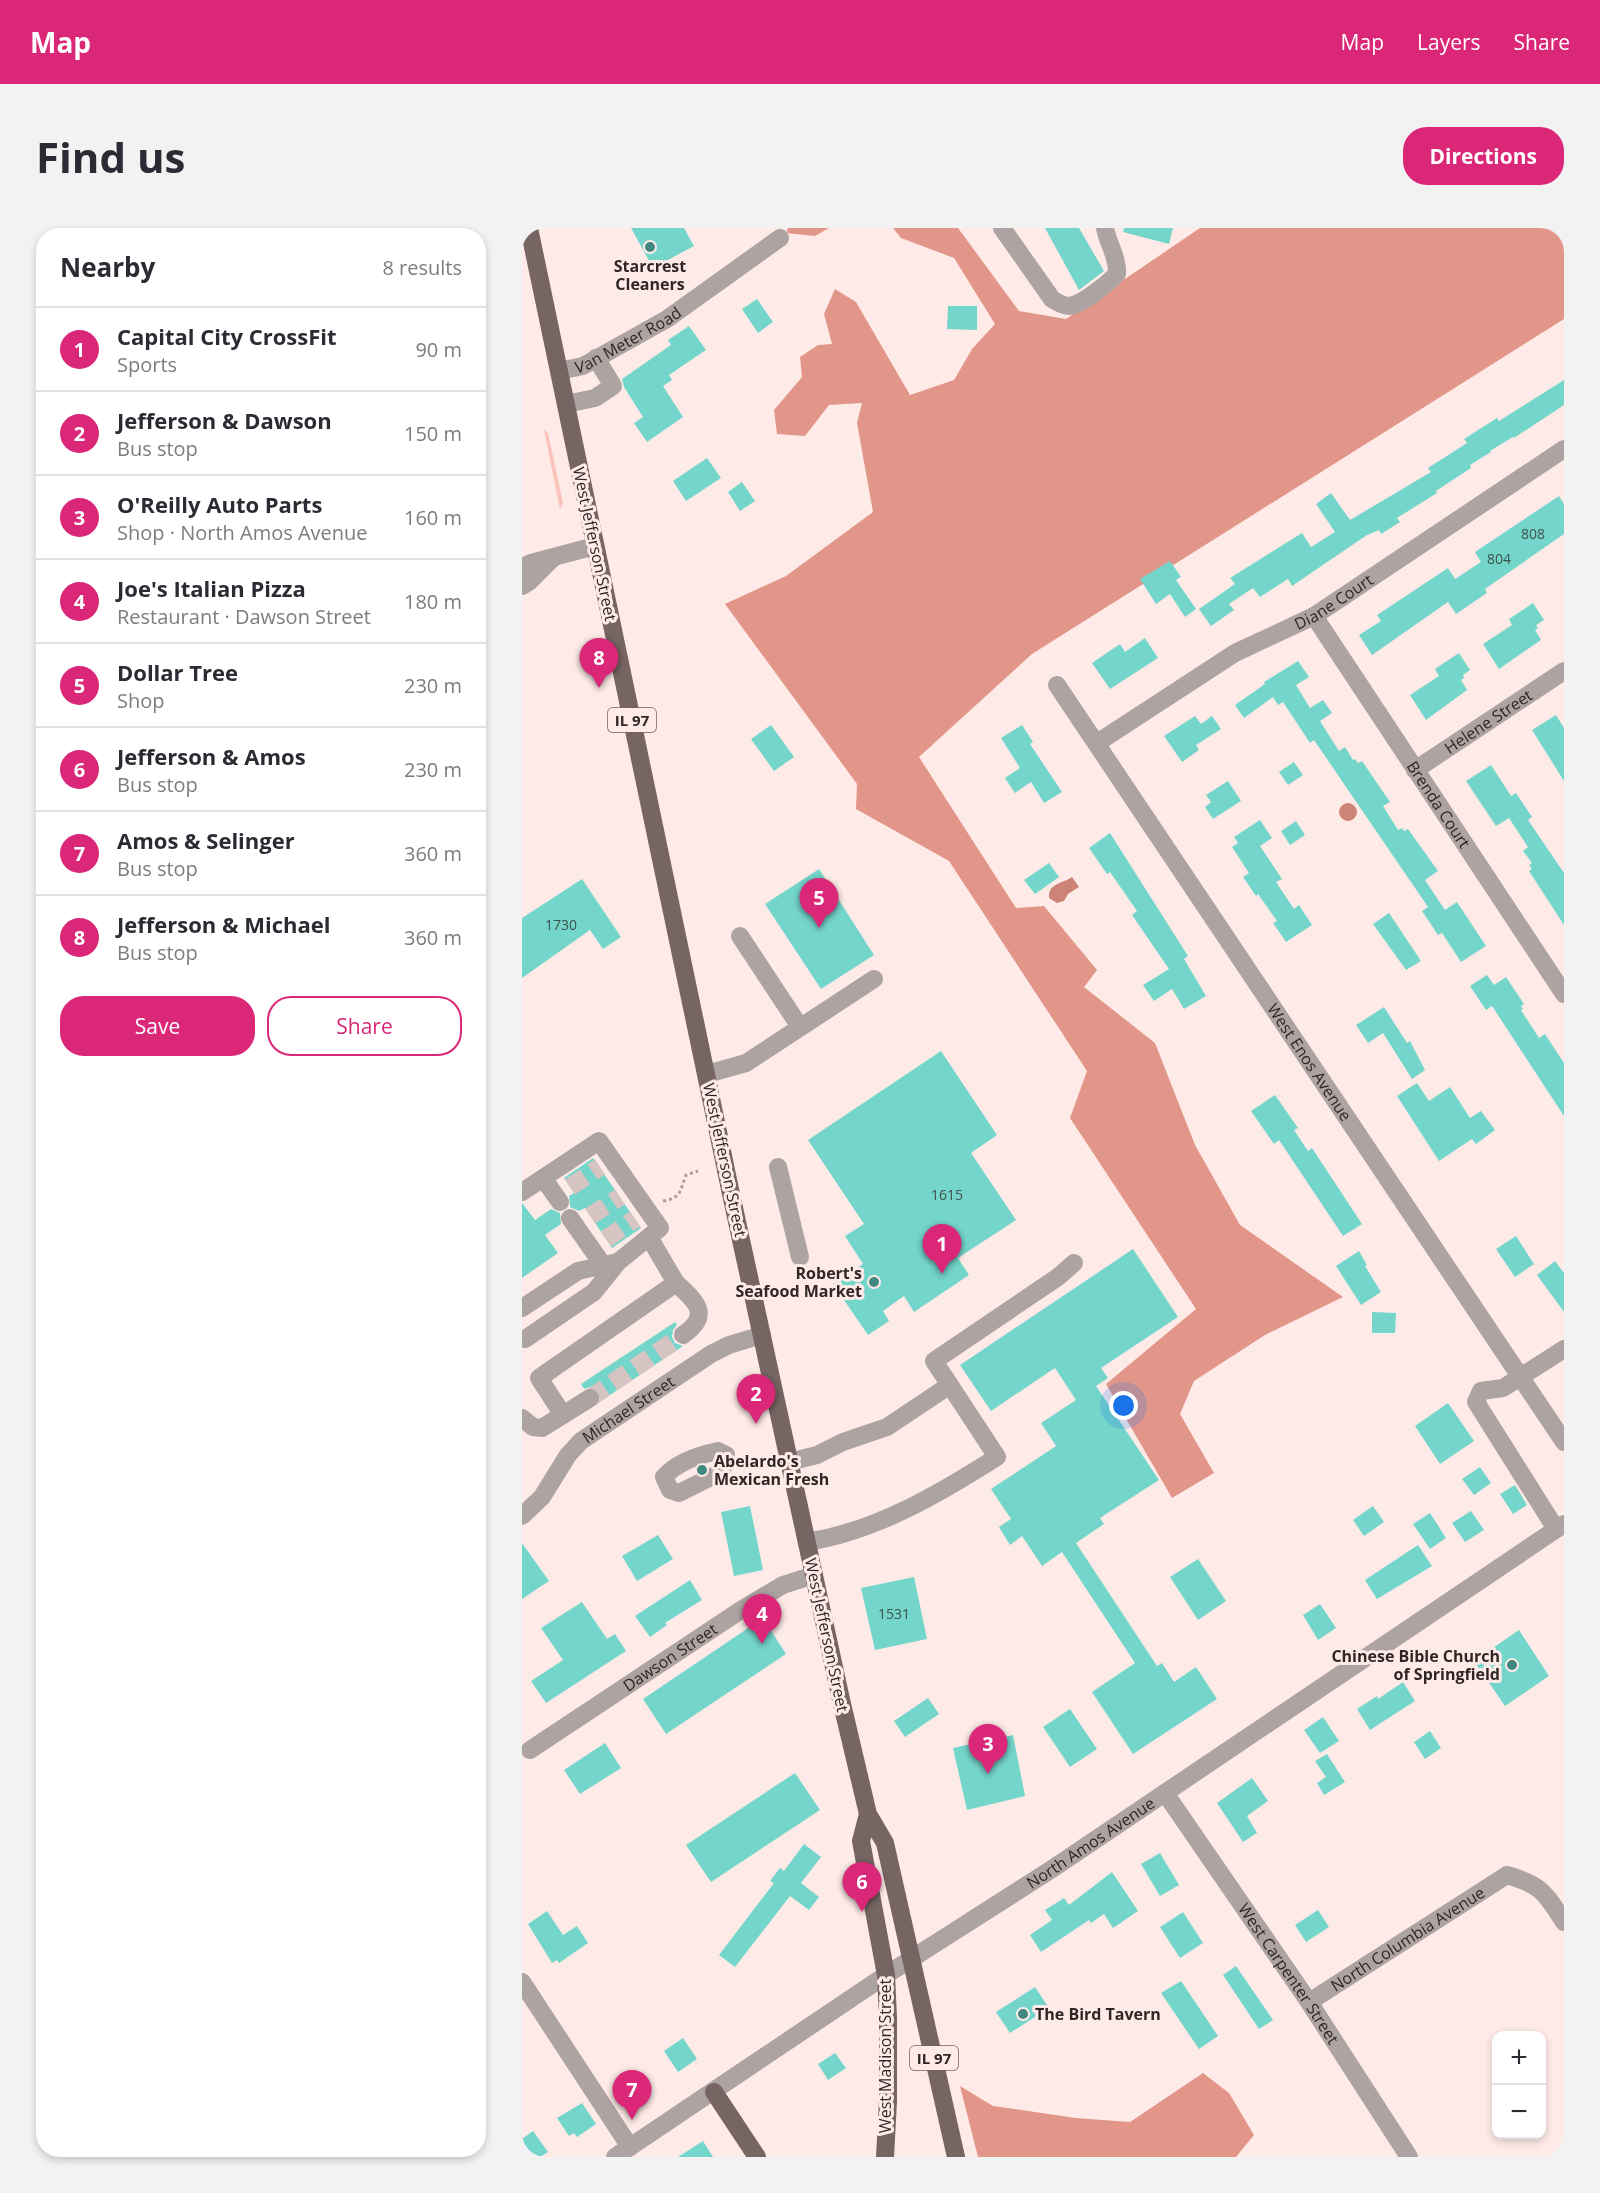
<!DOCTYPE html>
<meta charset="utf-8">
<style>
:root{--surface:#fff;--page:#f2f2f3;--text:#2b2b33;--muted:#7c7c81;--line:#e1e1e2;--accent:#db2777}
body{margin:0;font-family:"Open Sans",sans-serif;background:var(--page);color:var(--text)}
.controls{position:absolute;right:18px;bottom:18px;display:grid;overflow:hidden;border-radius:12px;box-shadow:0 3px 9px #0003}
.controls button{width:54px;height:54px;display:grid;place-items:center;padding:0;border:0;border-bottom:2px solid var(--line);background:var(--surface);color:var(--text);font:30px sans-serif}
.you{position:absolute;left:602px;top:1178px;width:21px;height:21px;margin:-15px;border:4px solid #fff;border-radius:50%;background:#1a73e8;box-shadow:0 0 0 9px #1a73e833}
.badge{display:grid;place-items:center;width:39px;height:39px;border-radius:50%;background:var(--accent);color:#fff;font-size:20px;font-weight:700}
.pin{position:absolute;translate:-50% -50px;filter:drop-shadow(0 2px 3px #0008)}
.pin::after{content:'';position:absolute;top:32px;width:21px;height:18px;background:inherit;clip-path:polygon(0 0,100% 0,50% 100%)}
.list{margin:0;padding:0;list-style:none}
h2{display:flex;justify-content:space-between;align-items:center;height:78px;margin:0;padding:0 24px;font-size:26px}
h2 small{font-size:20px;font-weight:400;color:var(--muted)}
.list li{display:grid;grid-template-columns:39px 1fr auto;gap:18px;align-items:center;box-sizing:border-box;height:84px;padding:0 24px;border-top:2px solid var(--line)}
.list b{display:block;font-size:22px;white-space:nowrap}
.list p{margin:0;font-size:20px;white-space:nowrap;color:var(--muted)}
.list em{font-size:20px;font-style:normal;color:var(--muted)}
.actions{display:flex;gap:12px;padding:18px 24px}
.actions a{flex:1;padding:14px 0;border:2px solid var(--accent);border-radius:24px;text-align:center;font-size:21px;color:var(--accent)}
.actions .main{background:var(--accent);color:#fff}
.map{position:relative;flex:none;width:1042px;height:1929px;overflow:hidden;border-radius:24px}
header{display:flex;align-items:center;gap:36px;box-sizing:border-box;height:84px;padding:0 30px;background:var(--accent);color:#fff}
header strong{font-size:28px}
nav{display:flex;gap:33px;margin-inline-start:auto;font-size:21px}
.intro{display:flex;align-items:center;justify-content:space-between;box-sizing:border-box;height:144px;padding:0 36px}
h1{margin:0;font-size:42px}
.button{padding:15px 27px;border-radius:24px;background:var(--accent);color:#fff;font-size:21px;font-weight:700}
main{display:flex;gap:36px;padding:0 36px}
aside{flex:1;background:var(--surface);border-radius:24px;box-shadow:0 3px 9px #0003}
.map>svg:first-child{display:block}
</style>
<header>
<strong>Map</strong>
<nav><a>Map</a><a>Layers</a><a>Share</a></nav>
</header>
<div class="intro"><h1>Find us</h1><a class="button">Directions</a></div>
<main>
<aside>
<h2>Nearby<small>8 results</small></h2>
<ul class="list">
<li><span class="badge">1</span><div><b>Capital City CrossFit</b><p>Sports</p></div><em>90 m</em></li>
<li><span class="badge">2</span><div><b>Jefferson &amp; Dawson</b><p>Bus stop</p></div><em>150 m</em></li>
<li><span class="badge">3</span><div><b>O'Reilly Auto Parts</b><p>Shop · North Amos Avenue</p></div><em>160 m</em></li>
<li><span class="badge">4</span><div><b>Joe's Italian Pizza</b><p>Restaurant · Dawson Street</p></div><em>180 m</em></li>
<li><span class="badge">5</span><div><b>Dollar Tree</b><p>Shop</p></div><em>230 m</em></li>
<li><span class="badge">6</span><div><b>Jefferson &amp; Amos</b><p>Bus stop</p></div><em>230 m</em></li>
<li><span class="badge">7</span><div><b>Amos &amp; Selinger</b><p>Bus stop</p></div><em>360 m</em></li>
<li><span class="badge">8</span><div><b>Jefferson &amp; Michael</b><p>Bus stop</p></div><em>360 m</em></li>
</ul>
<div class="actions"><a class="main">Save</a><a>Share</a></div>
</aside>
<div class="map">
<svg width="1042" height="1929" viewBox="0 0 1042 1929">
<rect width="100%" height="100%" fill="#feebe8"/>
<!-- green -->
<path fill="#fbc3ba" d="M 22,202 L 26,205 L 41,275 L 38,281 Z"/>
<!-- forest -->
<path fill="#e29689" d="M 266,0 L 307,0 L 293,8 L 264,5 Z
M 371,0 L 436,0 L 497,83 L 544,91 L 678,0 L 1042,0 L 1042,91 L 510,426 L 397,529 L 494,680 L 522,678 L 575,742 L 562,759 L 633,815 L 673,917 L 718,997 L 821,1069 L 743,1107 L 672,1153 L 658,1186 L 692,1245 L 650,1270 L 584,1156 L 674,1081 L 548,890 L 565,843 L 427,633 L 334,581 L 335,556 L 203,376 L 264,348 L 351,284 L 335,195 L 340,175 L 307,177 L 283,208 L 255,206 L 252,182 L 280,149 L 278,129 L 296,117 L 310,116 L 302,86 L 313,61 L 334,74 L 388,167 L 432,152 L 450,121 L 473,96 L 432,30 L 379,10 Z
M 681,1845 L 707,1865 L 732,1907 L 714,1929 L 456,1929 L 438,1858 L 471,1878 L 554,1890 L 608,1894 Z"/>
<!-- water -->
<path fill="#cd8377" d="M817 584a9 9 0 1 1 18 0a9 9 0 1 1-18 0Z
M 550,649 L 557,659 L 546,666 L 542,673 L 535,675 L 527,670 C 526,655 540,656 550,649 Z"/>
<!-- building -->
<path fill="#74d5ca" d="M 109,0 L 162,0 L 172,18 L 131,40 Z
M 523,0 L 557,0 L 582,43 L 557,62 Z
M 602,0 L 651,0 L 647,16 L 601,4 Z
M 235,71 L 251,94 L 236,105 L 220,81 Z
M 426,78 L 455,78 L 455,102 L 425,101 Z
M 167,98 L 184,122 L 147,147 L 150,152 L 141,158 L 161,189 L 125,214 L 112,195 L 121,189 L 102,159 L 100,151 L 149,117 L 146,112 Z
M 1042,152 L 1042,177 L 992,210 L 991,209 L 968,223 L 969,224 L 948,237 L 949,240 L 914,263 L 915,265 L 875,290 L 878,294 L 859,306 L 857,302 L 845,307 L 770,358 L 766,351 L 738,369 L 731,360 L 707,376 L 712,382 L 689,398 L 677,381 L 713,356 L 708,350 L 780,305 L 789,319 L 813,304 L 794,276 L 809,265 L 828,292 L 909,244 L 906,240 L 945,215 L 942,211 L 975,190 L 977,193 Z
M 185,230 L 199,250 L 164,273 L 151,253 Z
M 220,254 L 233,273 L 218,283 L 206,264 Z
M 1037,268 L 1042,276 L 1042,306 L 963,361 L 965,365 L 934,386 L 926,374 L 850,427 L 837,407 L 859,393 L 855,387 L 926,340 L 933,351 L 959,334 L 953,324 Z
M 648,333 L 659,349 L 654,352 L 674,381 L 663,389 L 648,366 L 634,376 L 618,351 Z
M 1011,375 L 1022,392 L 1014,397 L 1016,400 L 1013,402 L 1019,412 L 977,441 L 961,416 L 990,397 L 987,391 Z
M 623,410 L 636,430 L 588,461 L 570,435 L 598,416 L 603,424 Z
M 937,425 L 948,442 L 941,447 L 942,450 L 939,452 L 945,462 L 904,492 L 888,467 L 917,448 L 913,441 Z
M 776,433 L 787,449 L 774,457 L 788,480 L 801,472 L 810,485 L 798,493 L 817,523 L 823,519 L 831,532 L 833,531 L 836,535 L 840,533 L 868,574 L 861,578 L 876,602 L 880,600 L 882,603 L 886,601 L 916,643 L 903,652 L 923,682 L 935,674 L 964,718 L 939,734 L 920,705 L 916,707 L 900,683 L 906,679 L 822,556 L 792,512 L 788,515 L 761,474 L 756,477 L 751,469 L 722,490 L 713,477 L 743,456 L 742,454 Z
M 1034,487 L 1042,500 L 1042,553 L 1010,502 Z
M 673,488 L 679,496 L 690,488 L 699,501 L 674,517 L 677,522 L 660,534 L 642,508 Z
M 249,497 L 272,529 L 252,543 L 229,511 Z
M 500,497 L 511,514 L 508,516 L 540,564 L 522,575 L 509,554 L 493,565 L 483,550 L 498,540 L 479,510 Z
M 772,534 L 781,547 L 766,557 L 757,544 Z
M 969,537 L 989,568 L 994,565 L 1010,589 L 1006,592 L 1042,645 L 1042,697 L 1007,643 L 1010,641 L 1007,637 L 1010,635 L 1001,623 L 1006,619 L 987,590 L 974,598 L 944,553 Z
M 706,553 L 719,573 L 691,591 L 683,579 L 689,574 L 684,567 Z
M 738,592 L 750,610 L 738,618 L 760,651 L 754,654 L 772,681 L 777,677 L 790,697 L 764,714 L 751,695 L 755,693 L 736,666 L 734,668 L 721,649 L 727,645 L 710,619 L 716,615 L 712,609 Z
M 774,593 L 783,607 L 768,617 L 759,603 Z
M 588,605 L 666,728 L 662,731 L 684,768 L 662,781 L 650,761 L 632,773 L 621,757 L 647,741 L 610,687 L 615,683 L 588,644 L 585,646 L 567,620 Z
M 527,635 L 537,649 L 513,666 L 502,652 Z
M 297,641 L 352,727 L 299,761 L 243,676 Z
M 60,651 L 99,709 L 81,721 L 68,702 L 0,750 L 0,690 Z
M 867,685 L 899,733 L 884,742 L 851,696 Z
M 965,747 L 972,757 L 984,749 L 1002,776 L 999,778 L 1001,781 L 999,782 L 1017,810 L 1023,806 L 1042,835 L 1042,888 L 970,778 L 964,782 L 948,758 Z
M 862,779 L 885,815 L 888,813 L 903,842 L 890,851 L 861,805 L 846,815 L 834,797 Z
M 419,823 L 475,907 L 449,925 L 494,992 L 436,1030 L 447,1047 L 392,1084 L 382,1068 L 361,1083 L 367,1093 L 346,1107 L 311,1056 L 341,1036 L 323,1008 L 342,996 L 286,912 Z
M 895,855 L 907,873 L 928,859 L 948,890 L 959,883 L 973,902 L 954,916 L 950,911 L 917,933 L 875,868 Z
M 753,867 L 776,900 L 772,902 L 786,923 L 790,920 L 840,996 L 821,1008 L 757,912 L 752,916 L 729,883 Z
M 71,930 L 119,1000 L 90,1020 L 63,980 L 57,983 L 48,979 L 47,968 L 52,965 L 42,950 Z
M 0,975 L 13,992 L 29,981 L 38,985 L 39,996 L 23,1007 L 36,1025 L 0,1050 Z
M 994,1008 L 1012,1036 L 993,1049 L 974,1021 Z
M 611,1021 L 656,1089 L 579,1140 L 586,1150 L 574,1158 L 637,1252 L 578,1290 L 582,1296 L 554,1315 L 635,1438 L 640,1435 L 652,1454 L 674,1439 L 695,1471 L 611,1526 L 570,1464 L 613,1435 L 540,1324 L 520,1338 L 500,1308 L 488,1317 L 477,1299 L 489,1291 L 469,1261 L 534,1218 L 519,1195 L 554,1172 L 533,1140 L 469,1183 L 438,1137 Z
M 837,1023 L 845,1037 L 843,1038 L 859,1064 L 839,1077 L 814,1038 Z
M 1033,1033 L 1042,1045 L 1042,1084 L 1015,1047 Z
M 850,1084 L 874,1085 L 873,1105 L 850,1105 Z
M 153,1094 L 155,1097 L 151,1102 L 150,1109 L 153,1115 L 161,1118 L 79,1173 L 78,1165 L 74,1160 L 68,1159 L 62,1161 L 59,1156 Z
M 926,1175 L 952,1213 L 918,1236 L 893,1198 Z
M 958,1239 L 969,1255 L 952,1267 L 940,1251 Z
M 993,1257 L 1005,1277 L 991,1286 L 978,1266 Z
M 228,1278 L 241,1342 L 212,1348 L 199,1284 Z
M 851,1278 L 862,1294 L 842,1308 L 831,1292 Z
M 949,1283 L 962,1302 L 943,1314 L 930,1295 Z
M 908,1285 L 924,1310 L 908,1321 L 891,1296 Z
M 136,1307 L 151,1331 L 115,1353 L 100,1328 Z
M 0,1315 L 27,1353 L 0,1371 Z
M 896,1317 L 910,1338 L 855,1371 L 843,1352 Z
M 676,1331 L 704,1373 L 676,1392 L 648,1349 Z
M 392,1349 L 405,1411 L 353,1422 L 339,1360 Z
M 168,1352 L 180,1372 L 143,1395 L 145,1397 L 128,1409 L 113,1388 Z
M 60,1374 L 85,1411 L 93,1406 L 104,1423 L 24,1475 L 9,1453 L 41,1432 L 19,1400 Z
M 798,1376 L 814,1400 L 796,1412 L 781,1387 Z
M 241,1390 L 264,1426 L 144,1506 L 121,1471 Z
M 997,1402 L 1027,1448 L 983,1478 L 952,1433 Z
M 881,1454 L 893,1473 L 848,1502 L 835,1481 L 855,1468 L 856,1471 Z
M 406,1470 L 417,1486 L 383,1509 L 372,1493 Z
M 548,1481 L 575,1521 L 548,1539 L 521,1499 Z
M 801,1489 L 817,1513 L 798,1525 L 782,1502 Z
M 908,1503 L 919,1520 L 903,1531 L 892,1514 Z
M 491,1507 L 503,1568 L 445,1582 L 431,1520 Z
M 83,1515 L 99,1540 L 58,1566 L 42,1542 Z
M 805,1526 L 823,1554 L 802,1567 L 795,1555 L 804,1549 L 793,1533 Z
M 273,1545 L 298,1582 L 189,1654 L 164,1617 Z
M 730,1550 L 746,1573 L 725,1588 L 735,1605 L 721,1614 L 695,1575 Z
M 282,1616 L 299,1629 L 279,1655 L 297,1669 L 287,1682 L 268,1668 L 213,1739 L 197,1727 L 252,1655 L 248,1653 L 258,1640 L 262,1643 Z
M 638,1625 L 657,1657 L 638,1668 L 619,1636 Z
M 590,1644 L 616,1683 L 591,1700 L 582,1686 L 569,1695 L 567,1692 L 519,1724 L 508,1707 L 530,1692 L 523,1682 L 542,1670 L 547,1677 Z
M 796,1682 L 807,1699 L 784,1714 L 773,1697 Z
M 25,1683 L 41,1707 L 55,1698 L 66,1715 L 37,1735 L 35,1732 L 30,1735 L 6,1696 Z
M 661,1684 L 681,1715 L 658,1730 L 638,1699 Z
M 714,1738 L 751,1792 L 737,1801 L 701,1747 Z
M 659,1753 L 696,1808 L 677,1821 L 639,1765 Z
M 513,1759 L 527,1780 L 488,1805 L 474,1784 Z
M 161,1810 L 175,1831 L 156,1844 L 142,1823 Z
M 313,1825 L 324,1840 L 306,1852 L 296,1836 Z
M 60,1875 L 74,1896 L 55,1909 L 52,1905 L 47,1908 L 35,1890 Z
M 11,1903 L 26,1924 L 18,1929 L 0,1929 L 0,1911 Z
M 181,1913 L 191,1929 L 156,1929 Z"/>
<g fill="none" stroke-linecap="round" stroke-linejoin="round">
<!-- minor-tunnel -->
<path stroke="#d5c4c1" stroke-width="18" stroke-dasharray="18 9" stroke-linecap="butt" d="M 48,959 L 78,939
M 68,988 L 98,969
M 84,1011 L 113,991
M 68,1170 L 161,1107"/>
<!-- path -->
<path stroke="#ae9e9c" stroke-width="3" stroke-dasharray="3 3" stroke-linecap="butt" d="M 141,973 C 160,970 158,962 164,947 L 176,943"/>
<!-- minor -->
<g stroke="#ada3a2" stroke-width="18">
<path d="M 480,0 L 530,71 C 535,74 541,78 547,78 C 560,77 586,55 595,46 C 596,29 586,16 583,0"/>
<path id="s1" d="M 37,143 L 61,138 L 145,91 L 258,10"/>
<path d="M 44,176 L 73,170 L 91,158 L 74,130"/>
<path d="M 0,339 L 9,335 L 73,318"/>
<path d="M 0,358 L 8,353 L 31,330"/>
<path id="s2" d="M 792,388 L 1042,766"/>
<path id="s3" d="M 535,457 L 1042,1214"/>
<path id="s4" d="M 575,515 L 713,425 L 792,388 L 1042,221"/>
<path id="s5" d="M 893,542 L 1042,443"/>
<path d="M 218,708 L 278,799"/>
<path d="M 185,846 L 224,835 L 352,751"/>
<path d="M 256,939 L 278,1029"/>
<path d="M 21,950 L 38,974"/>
<path d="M 0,964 L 77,913 L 138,1000 L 96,1034 L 72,1064 L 3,1111"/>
<path d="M 48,990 L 81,1037"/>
<path d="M 154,1055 C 174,1073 190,1087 161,1107"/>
<path d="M 0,1080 L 56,1043 L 96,1034"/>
<path d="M 41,1187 L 17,1150 L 154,1055 L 127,1009"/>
<path d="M 0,1190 L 11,1199 L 20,1200 L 68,1170"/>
<path d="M 196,1223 L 204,1227 L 203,1236 L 197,1245 L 157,1265 L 148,1262 L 142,1249 C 155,1234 177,1227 196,1223 Z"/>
<path d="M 267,1234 L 295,1227 L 321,1214 L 365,1199 L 428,1157"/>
<path id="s6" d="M 0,1288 L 20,1269 L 46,1227 L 59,1213 L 189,1126 L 207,1117 L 240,1107"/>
<path d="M 1034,1301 L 954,1174 L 959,1163 L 981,1160 L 1042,1121"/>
<path d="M 285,1314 C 354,1303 417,1266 475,1229 L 412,1133 L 536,1049 L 552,1035"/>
<path id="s7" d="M 8,1522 L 219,1382 L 261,1357 L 292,1347"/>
<path id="s8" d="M 643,1565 L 787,1774 L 887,1929"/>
<path d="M 0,1754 L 108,1919"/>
<path id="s9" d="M 787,1774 L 985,1647 C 1020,1657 1023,1665 1042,1694"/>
<path id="s10" d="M 93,1929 L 364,1747 L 530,1641 L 1042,1296"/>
</g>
<!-- major -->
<path stroke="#766562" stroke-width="18" d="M 7,0 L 209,966 L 320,1476 L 346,1586 L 363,1615 L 434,1929
M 346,1586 L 339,1613 L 364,1747 L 366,1790 L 366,1873 L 363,1929
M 192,1864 L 235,1929"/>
</g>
<!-- markers -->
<g fill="#40877f" stroke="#feebe8" stroke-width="2">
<circle cx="128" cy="19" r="6"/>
<circle cx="352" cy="1054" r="6"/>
<circle cx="180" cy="1242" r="6"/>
<circle cx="990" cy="1437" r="6"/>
<circle cx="501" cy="1786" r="6"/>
</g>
<g text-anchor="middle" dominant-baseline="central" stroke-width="6" stroke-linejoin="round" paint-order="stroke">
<!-- number labels -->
<g font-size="14" fill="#40524e">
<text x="1011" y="305">808</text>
<text x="977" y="330">804</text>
<text x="39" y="696">1730</text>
<text x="425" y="966">1615</text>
<text x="372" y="1385">1531</text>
</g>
<!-- shield labels -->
<g fill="#feebe8" stroke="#6d6160" stroke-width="1.5">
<rect x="86" y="480" width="48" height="24" rx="4.5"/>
<rect x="388" y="1818" width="48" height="24" rx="4.5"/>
</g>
<g font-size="15" font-weight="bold" fill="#2f2625">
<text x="110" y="492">IL 97</text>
<text x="412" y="1830">IL 97</text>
</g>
<!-- poi labels -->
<g font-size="16" font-weight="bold" fill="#2f2625" stroke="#feebe8" text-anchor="end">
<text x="128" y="38" text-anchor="middle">Starcrest<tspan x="128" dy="18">Cleaners</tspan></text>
<text x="340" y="1045">Robert's<tspan x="340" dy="18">Seafood Market</tspan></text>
<text x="192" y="1233" text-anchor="start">Abelardo's<tspan x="192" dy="18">Mexican Fresh</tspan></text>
<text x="978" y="1428">Chinese Bible Church<tspan x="978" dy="18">of Springfield</tspan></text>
<text x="513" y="1786" text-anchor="start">The Bird Tavern</text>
</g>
<!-- street labels -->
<g font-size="16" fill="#2f2625" stroke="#feebe8">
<text stroke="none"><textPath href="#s1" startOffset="76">Van Meter Road</textPath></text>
<text transform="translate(73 316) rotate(78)">West Jefferson Street</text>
<text stroke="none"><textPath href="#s4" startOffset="276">Diane Court</textPath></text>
<text stroke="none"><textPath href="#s5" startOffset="88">Helene Street</textPath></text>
<text stroke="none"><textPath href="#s2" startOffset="226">Brenda Court</textPath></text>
<text stroke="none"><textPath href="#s3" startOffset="454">West Enos Avenue</textPath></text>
<text transform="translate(203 932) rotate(78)">West Jefferson Street</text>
<text stroke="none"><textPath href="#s6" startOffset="153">Michael Street</textPath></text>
<text transform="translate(305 1407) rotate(78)">West Jefferson Street</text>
<text stroke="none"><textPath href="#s7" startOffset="168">Dawson Street</textPath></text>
<text stroke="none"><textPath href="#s10" startOffset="570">North Amos Avenue</textPath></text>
<text stroke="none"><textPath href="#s9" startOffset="117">North Columbia Avenue</textPath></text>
<text stroke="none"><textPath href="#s8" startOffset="219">West Carpenter Street</textPath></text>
<text transform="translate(363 1828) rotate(-90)">West Madison Street</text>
</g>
</g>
</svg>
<div class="controls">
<button>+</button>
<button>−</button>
</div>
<div class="you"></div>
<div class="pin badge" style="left:420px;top:1046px">1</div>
<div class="pin badge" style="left:234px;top:1196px">2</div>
<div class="pin badge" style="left:466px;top:1546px">3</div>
<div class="pin badge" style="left:240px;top:1416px">4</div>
<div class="pin badge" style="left:297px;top:700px">5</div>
<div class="pin badge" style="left:340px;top:1684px">6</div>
<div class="pin badge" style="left:110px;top:1892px">7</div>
<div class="pin badge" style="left:77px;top:460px">8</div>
</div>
</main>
